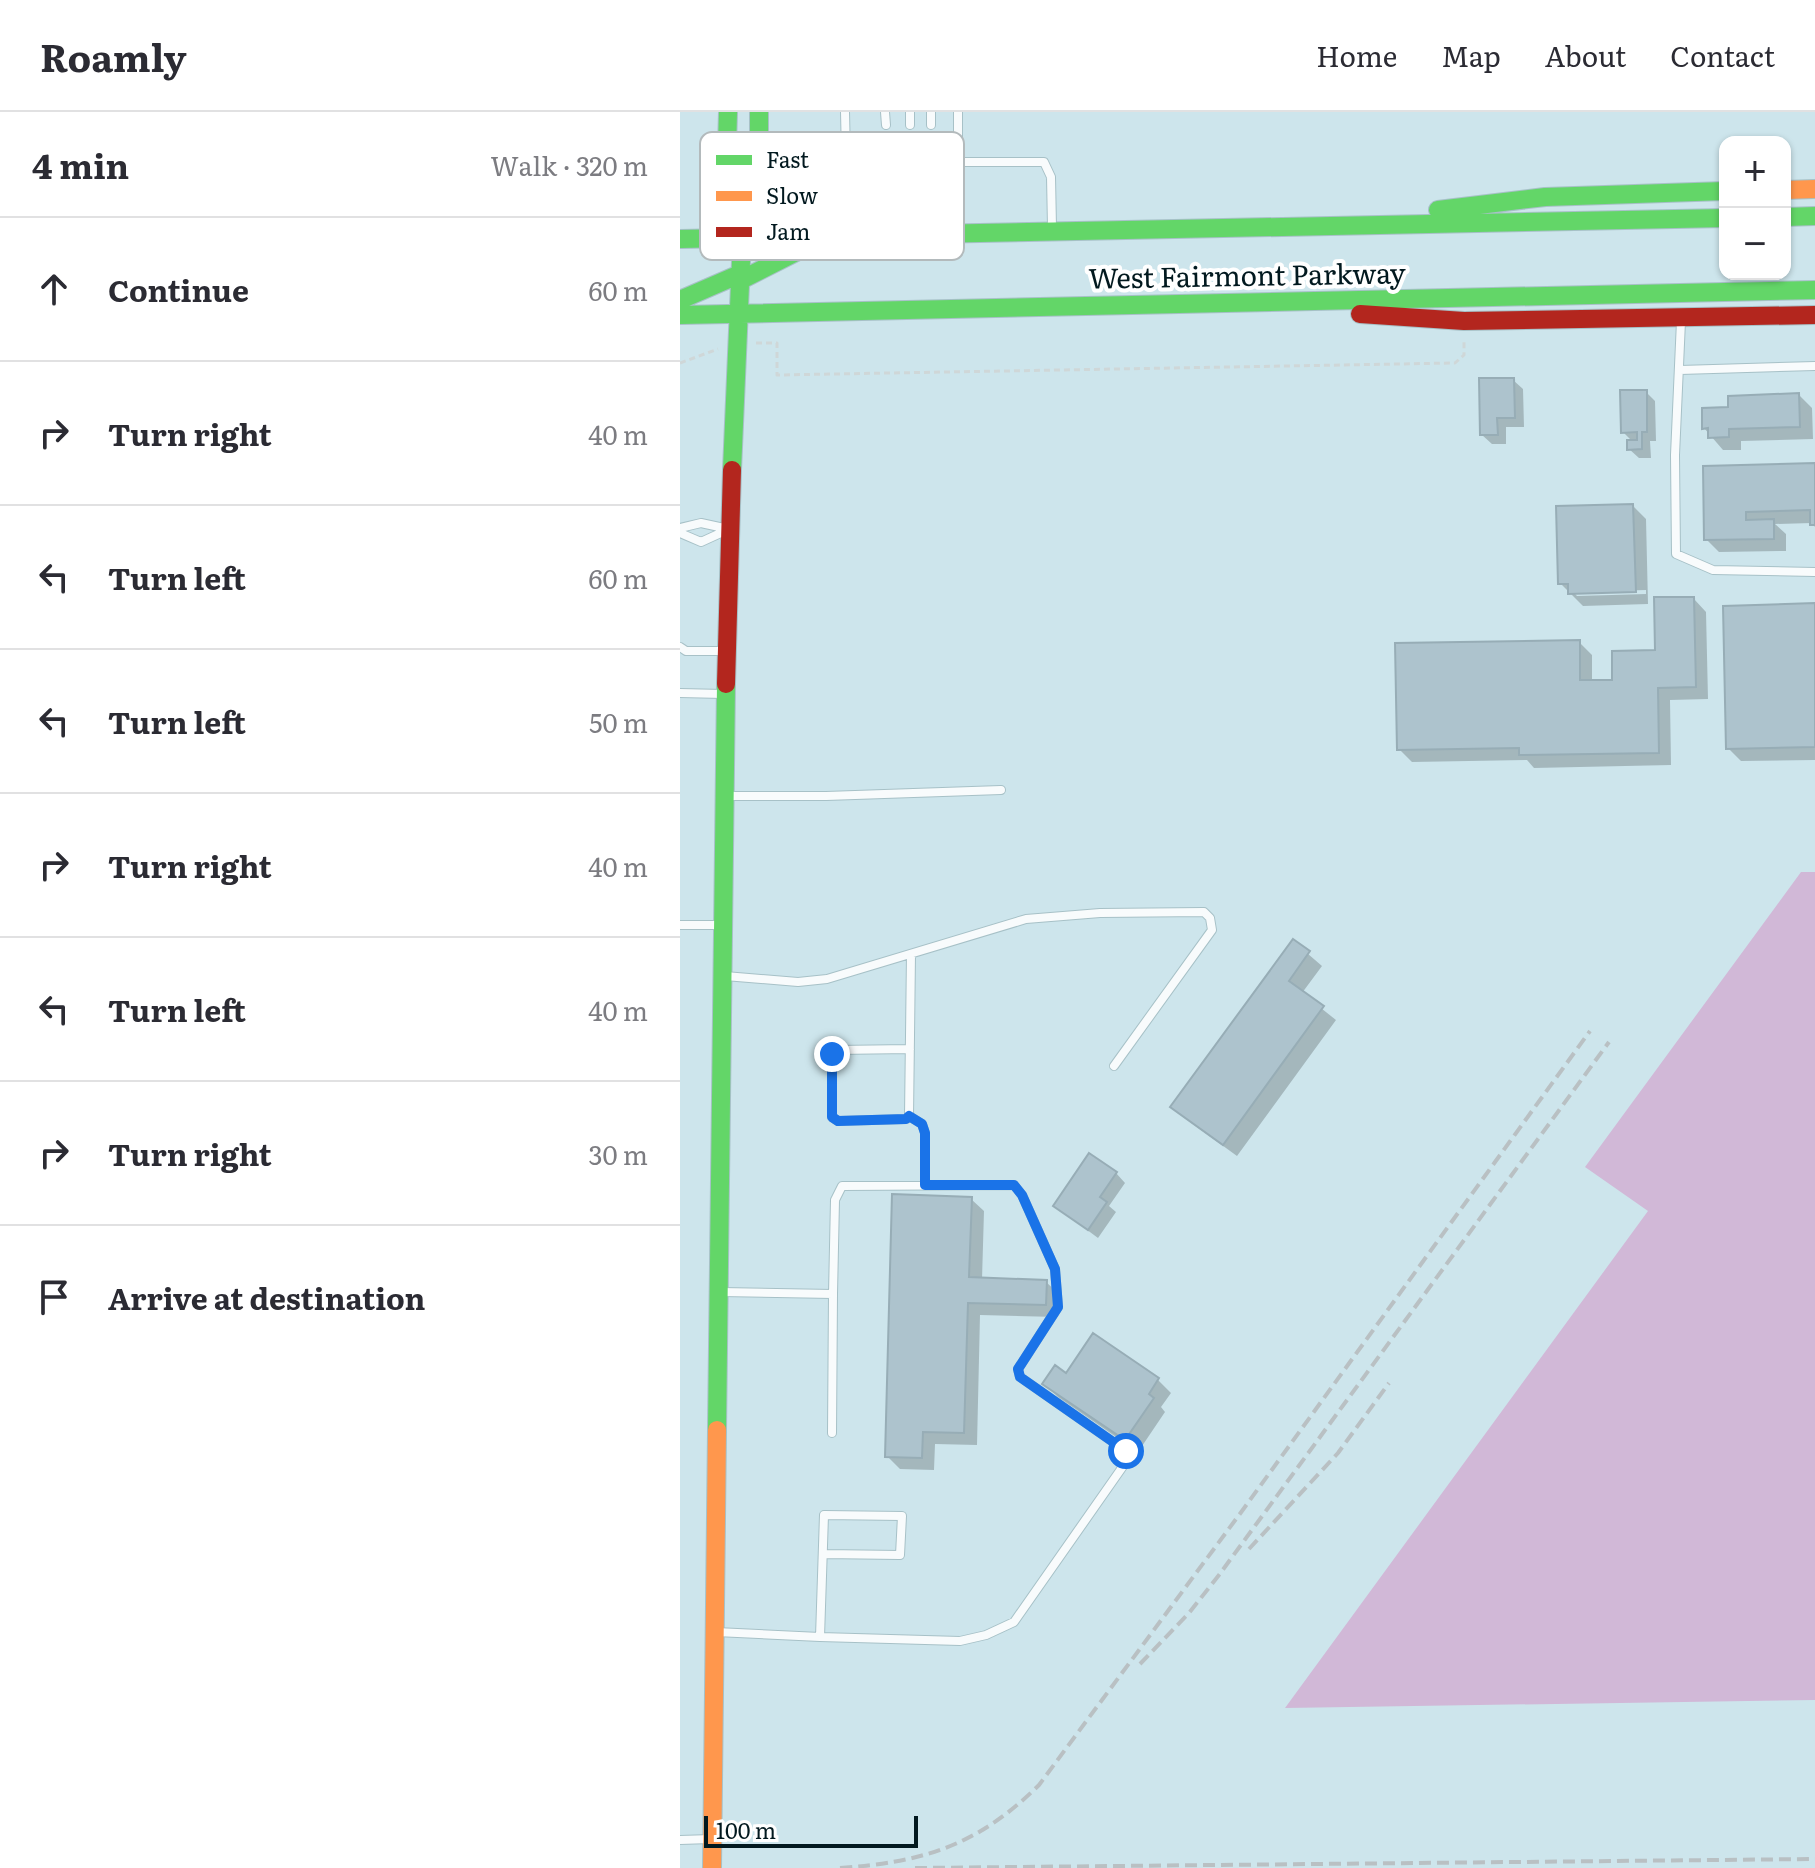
<!DOCTYPE html>
<meta charset="utf-8">
<style>
:root{--surface:#fff;--page:#f7f7f7;--text:#2b2b33;--muted:#7c7c81;--line:#e1e1e2}
body{margin:0;font-family:Literata,serif;background:var(--page);color:var(--text)}
.controls{position:absolute;right:24px;top:24px;display:grid;overflow:hidden;border-radius:16px;box-shadow:0 2px 6px #0004}
.controls button{width:72px;height:72px;display:grid;place-items:center;padding:0;border:0;border-bottom:2px solid var(--line);background:var(--surface);color:var(--text);font:40px sans-serif}
.scale{position:absolute;left:24px;bottom:20px;width:214px;box-sizing:border-box;padding-left:8px;border:4px solid #02191f;border-top:0;font-size:22px;line-height:28px;white-space:nowrap;color:#02191f;-webkit-text-stroke:6px #fff;paint-order:stroke}
.stop{position:absolute;width:24px;height:24px;margin:-18px;border:6px solid #1a73e8;border-radius:50%;background:#fff}
.stop.end{background:#1a73e8;border-color:#fff;box-shadow:0 2px 8px #0008}
.list{margin:0;padding:0;list-style:none}
h2{display:flex;justify-content:space-between;align-items:center;height:104px;margin:0;padding:0 32px;font-size:34px}
h2 small{font-size:26px;font-weight:400;color:var(--muted)}
.list li{display:grid;grid-template-columns:52px 1fr auto;gap:24px;align-items:center;box-sizing:border-box;height:144px;padding:0 32px;border-top:2px solid var(--line)}
.list b{display:block;font-size:30px;white-space:nowrap}
.list em{font-size:26px;font-style:normal;color:var(--muted)}
.icon{flex:none;width:44px;height:44px;fill:none;stroke:currentColor;stroke-width:2;stroke-linecap:round;stroke-linejoin:round}
.map{position:relative;flex:none;width:1135px;height:1756px;overflow:hidden}
header{display:flex;align-items:center;gap:48px;box-sizing:border-box;height:112px;padding:0 40px;background:var(--surface);border-bottom:2px solid var(--line)}
header strong{font-size:38px}
nav{display:flex;gap:44px;margin-inline-start:auto;font-size:28px}
main{display:flex}
aside{flex:1;background:var(--surface)}
.map>svg:first-child{display:block}
</style>
<header>
<strong>Roamly</strong>
<nav><a>Home</a><a>Map</a><a>About</a><a>Contact</a></nav>
</header>
<main>
<aside>
<h2>4 min<small>Walk · 320 m</small></h2>
<ul class="list">
<li><svg class="icon" aria-label="ahead" viewBox="0 0 24 24"><path d="M12 20V5M6 11l6-6 6 6"/></svg><div><b>Continue</b></div><em>60 m</em></li>
<li><svg class="icon" aria-label="right" viewBox="0 0 24 24"><path d="M7 20v-9h11M14 6l5 5-5 5"/></svg><div><b>Turn right</b></div><em>40 m</em></li>
<li><svg class="icon" aria-label="left" viewBox="0 0 24 24"><path d="M17 20v-9H6M10 6l-5 5 5 5"/></svg><div><b>Turn left</b></div><em>60 m</em></li>
<li><svg class="icon" aria-label="left" viewBox="0 0 24 24"><path d="M17 20v-9H6M10 6l-5 5 5 5"/></svg><div><b>Turn left</b></div><em>50 m</em></li>
<li><svg class="icon" aria-label="right" viewBox="0 0 24 24"><path d="M7 20v-9h11M14 6l5 5-5 5"/></svg><div><b>Turn right</b></div><em>40 m</em></li>
<li><svg class="icon" aria-label="left" viewBox="0 0 24 24"><path d="M17 20v-9H6M10 6l-5 5 5 5"/></svg><div><b>Turn left</b></div><em>40 m</em></li>
<li><svg class="icon" aria-label="right" viewBox="0 0 24 24"><path d="M7 20v-9h11M14 6l5 5-5 5"/></svg><div><b>Turn right</b></div><em>30 m</em></li>
<li><svg class="icon" aria-label="arrive" viewBox="0 0 24 24"><path d="M6 21V4h12l-3 4 3 4H6"/></svg><div><b>Arrive at destination</b></div></li>
</ul>
</aside>
<div class="map">
<svg width="1135" height="1756" viewBox="0 0 1135 1756">
<rect width="100%" height="100%" fill="#cde5ec"/>
<!-- forest -->
<path fill="#d1b8d7" d="M 1121,760 L 1135,760 L 1135,1588 L 605,1596 L 968,1099 L 905,1055 Z"/>
<!-- shadow -->
<path fill="#0003" fill-rule="evenodd" d="M 833,268 L 843,277 L 844,315 L 826,315 L 826,332 L 812,332 L 802,323 Z
M 966,280 L 975,289 L 976,329 L 970,329 L 971,346 L 959,346 L 949,337 L 953,330 L 943,320 Z
M 1119,283 L 1132,296 L 1133,327 L 1061,329 L 1061,338 L 1043,338 L 1024,316 L 1050,297 Z
M 1135,353 L 1135,415 L 1132,411 L 1095,412 L 1106,422 L 1106,439 L 1039,440 L 1026,427 L 1025,356 Z
M 953,394 L 966,407 L 968,492 L 903,494 L 880,471 ZM 966,478 L 966,482 L 897,484 L 893,480 Z
M 1014,487 L 1026,500 L 1028,587 L 990,588 L 991,653 L 854,656 L 847,648 L 732,650 L 719,637 L 899,530 L 912,543 L 912,570 L 934,570 L 977,540 Z
M 1135,493 L 1135,648 L 1061,649 L 1048,636 Z
M 613,829 L 642,854 L 622,881 L 656,908 L 557,1044 L 506,1007 L 493,994 Z
M 436,1061 L 445,1071 L 429,1094 L 436,1100 L 418,1126 L 375,1094 Z
M 291,1087 L 304,1099 L 302,1168 L 366,1170 L 379,1182 L 378,1205 L 300,1203 L 297,1333 L 255,1332 L 254,1358 L 220,1357 L 207,1344 Z
M 413,1224 L 478,1268 L 491,1281 L 481,1295 L 485,1300 L 458,1340 L 378,1285 L 365,1272 L 386,1264 Z"/>
<!-- building -->
<path fill="#adc3cd" stroke="#97adb6" stroke-width="2" d="M 799,266 L 834,266 L 835,306 L 817,306 L 818,323 L 800,323 Z
M 940,278 L 967,278 L 967,320 L 962,320 L 962,337 L 947,338 L 947,328 L 957,328 L 957,320 L 941,321 Z
M 1119,281 L 1120,315 L 1049,317 L 1049,325 L 1028,326 L 1028,316 L 1022,317 L 1022,296 L 1048,295 L 1048,284 Z
M 1135,351 L 1135,413 L 1130,413 L 1130,398 L 1066,400 L 1066,408 L 1094,407 L 1094,427 L 1024,428 L 1023,354 Z
M 953,392 L 956,480 L 888,482 L 888,472 L 878,472 L 876,394 Z
M 974,485 L 1014,485 L 1016,575 L 978,576 L 979,641 L 839,643 L 839,636 L 717,638 L 715,531 L 900,528 L 900,568 L 932,568 L 932,539 L 975,538 Z
M 1135,491 L 1135,635 L 1046,637 L 1043,494 Z
M 613,827 L 630,839 L 609,869 L 644,894 L 543,1033 L 490,995 Z
M 409,1041 L 437,1060 L 420,1085 L 427,1090 L 408,1118 L 373,1094 Z
M 212,1082 L 292,1085 L 289,1165 L 367,1168 L 366,1193 L 288,1191 L 284,1321 L 243,1320 L 242,1346 L 205,1345 Z
M 413,1221 L 479,1266 L 469,1282 L 474,1286 L 445,1328 L 362,1272 L 375,1253 L 386,1261 Z"/>
<g fill="none" stroke-linecap="round" stroke-linejoin="round">
<defs>
<path id="lane" d="M 165,0 L 166,43 L 174,49 L 278,50
M 205,0 L 206,13
M 230,0 L 230,13
M 251,0 L 251,13
M 278,0 L 278,50 L 364,50 L 371,65 L 372,115
M 206,35 L 206,49
M 230,35 L 230,50
M 251,35 L 251,50
M 1001,209 L 995,343 L 996,442 L 1033,458 L 1135,460
M 1000,258 L 1135,254
M 0,416 L 21,411 L 44,416
M 0,421 L 21,430 L 45,419
M 0,535 L 6,539 L 46,539
M 0,581 L 43,582
M 47,684 L 146,684 L 321,678
M 0,813 L 39,813
M 45,864 L 118,870 L 147,867 L 346,807 L 420,801 L 524,800 L 530,806 L 532,818 L 434,954
M 230,937 L 156,938 L 152,942 L 152,1005 L 158,1009 L 226,1007 L 229,1005 L 231,842
M 229,1004 L 242,1012 L 245,1021 L 245,1073
M 41,1180 L 153,1182 L 155,1088 L 162,1074 L 334,1073 L 342,1083 L 375,1157 L 378,1195 L 338,1257 L 340,1265 L 446,1339 L 446,1350 L 334,1510 L 306,1523 L 280,1529 L 140,1525
M 152,1321 L 153,1182
M 36,1520 L 140,1525 L 144,1403 L 222,1404 L 220,1443 L 143,1442
M 0,1728 L 31,1727"/>
<path id="fast" d="M 48,0 L 45,105 L 62,126
M 758,98 L 865,85 L 1045,79
M 1105,105 L 1135,104
M 0,127 L 1045,106
M 59,169 L 124,136 L 142,131
M 0,188 L 60,162
M 0,203 L 1135,178
M 52,358 L 62,126 L 79,104 L 79,0
M 37,1318 L 46,572"/>
<path id="slow" d="M 1105,78 L 1135,77
M 32,1756 L 37,1318"/>
<path id="jam" d="M 680,202 L 784,209 L 1135,203
M 46,572 L 52,358"/>
</defs>
<!-- lane casing -->
<use href="#lane" stroke="#a7c1c7" stroke-width="10"/>
<!-- fast casing -->
<use href="#fast" stroke="#a7c1c7" stroke-width="20"/>
<!-- slow casing -->
<use href="#slow" stroke="#a7c1c7" stroke-width="20"/>
<!-- jam casing -->
<use href="#jam" stroke="#a7c1c7" stroke-width="20"/>
<!-- path -->
<path stroke="#cfd7d8" stroke-width="3" stroke-dasharray="6 4" stroke-linecap="butt" d="M 76,231 L 97,231 L 97,263 L 775,251 L 784,243 L 784,229
M 0,251 L 38,237"/>
<!-- lane -->
<use href="#lane" stroke="#f8fbfc" stroke-width="8"/>
<!-- fast -->
<use href="#fast" stroke="#63d668" stroke-width="18"/>
<!-- slow -->
<use href="#slow" stroke="#ff974d" stroke-width="18"/>
<!-- jam -->
<use href="#jam" stroke="#b3261e" stroke-width="18"/>
<!-- rail -->
<path stroke="#b9c0c3" stroke-width="4" stroke-dasharray="12 6" stroke-linecap="butt" d="M 569,1437 L 658,1341 L 709,1271
M 460,1552 L 509,1501 L 539,1463 L 929,930
M 160,1756 C 245,1750 298,1733 359,1673 L 562,1399 L 910,919
M 235,1756 L 1135,1747"/>
</g>
<g fill="none" stroke-linecap="round" stroke-linejoin="round">
<!-- route -->
<path stroke="#1a73e8" stroke-width="10" d="M 152,942 L 152,1005 L 158,1009 L 226,1007 L 229,1004 L 242,1012 L 245,1021 L 245,1073 L 334,1073 L 342,1083 L 375,1157 L 378,1195 L 338,1257 L 340,1265 L 446,1339"/>
</g>
<g text-anchor="middle" dominant-baseline="central" stroke-width="8" stroke-linejoin="round" paint-order="stroke">
<!-- street labels -->
<g font-size="28" fill="#02191f" stroke="#fff">
<text transform="translate(567 162) rotate(-1)">West Fairmont Parkway</text>
</g>
</g>
<!-- legend -->
<rect x="20" y="20" width="264" height="128" rx="12" fill="#fff" stroke="#b3babc" stroke-width="2"/>
<rect x="36" y="43" width="36" height="10" fill="#63d668"/>
<rect x="36" y="79" width="36" height="10" fill="#ff974d"/>
<rect x="36" y="115" width="36" height="10" fill="#b3261e"/>
<g font-size="22" fill="#02191f">
<text x="86" y="56">Fast</text>
<text x="86" y="92">Slow</text>
<text x="86" y="128">Jam</text>
</g>
</svg>
<div class="controls">
<button>+</button>
<button>−</button>
</div>
<div class="scale">100 m</div>
<div class="stop" style="left:446px;top:1339px"></div>
<div class="stop end" style="left:152px;top:942px"></div>
</div>
</main>
